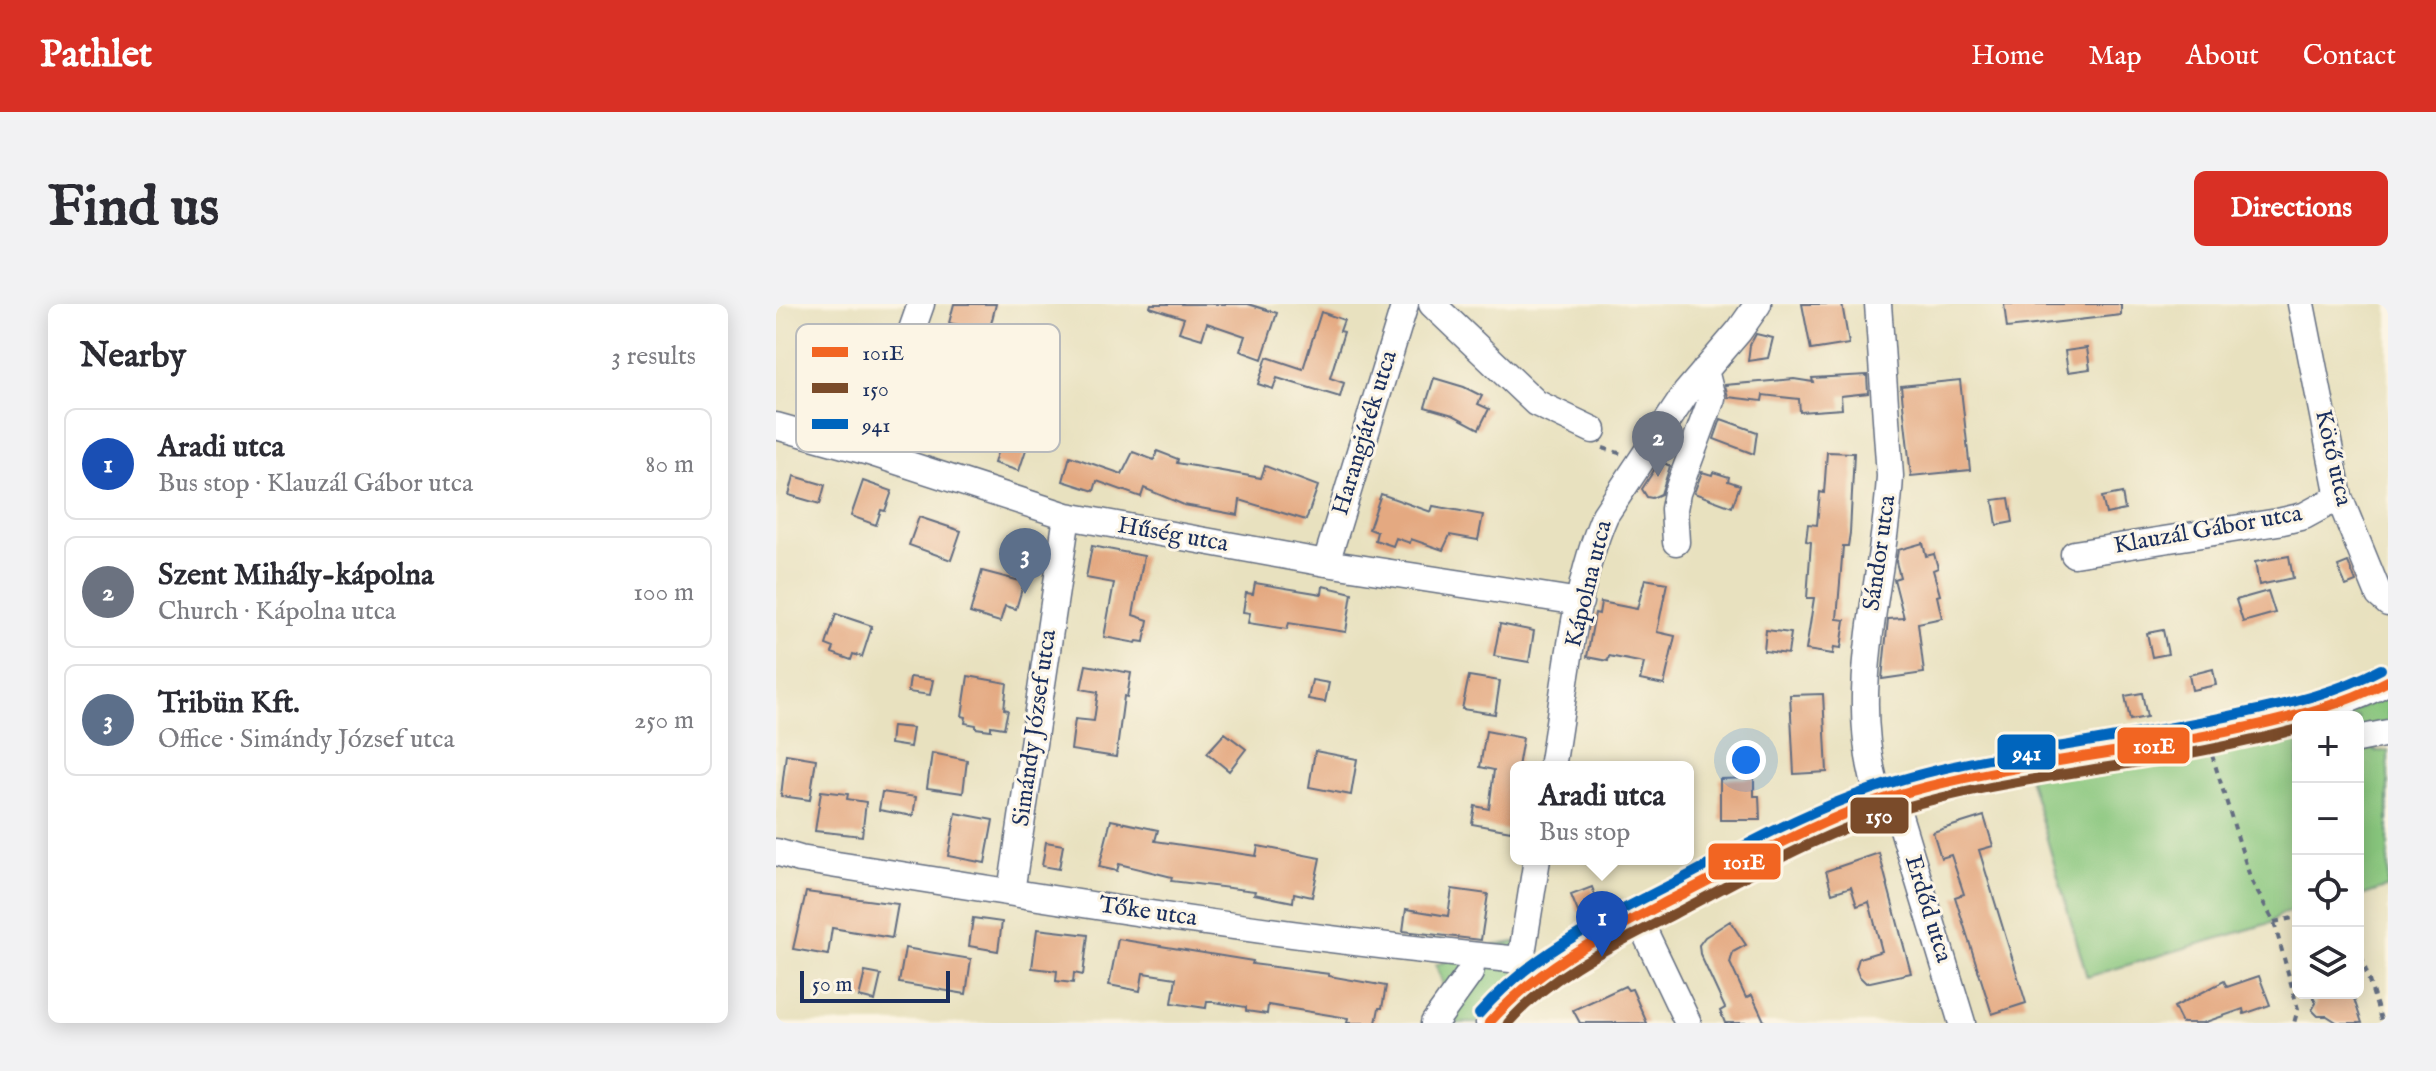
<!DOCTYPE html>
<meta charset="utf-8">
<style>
:root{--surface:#fff;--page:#f2f2f3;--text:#2b2b33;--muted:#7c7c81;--line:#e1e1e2;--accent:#d93025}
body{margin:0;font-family:"IM FELL English",serif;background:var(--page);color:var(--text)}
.controls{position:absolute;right:24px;bottom:24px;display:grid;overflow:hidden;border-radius:12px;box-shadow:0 4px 20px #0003}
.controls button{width:72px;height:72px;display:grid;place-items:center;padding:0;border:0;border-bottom:2px solid var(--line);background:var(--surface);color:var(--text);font:40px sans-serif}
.scale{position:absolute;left:24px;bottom:20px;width:150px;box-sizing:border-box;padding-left:8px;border:4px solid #1b2f5e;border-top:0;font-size:22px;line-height:28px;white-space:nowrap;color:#1b2f5e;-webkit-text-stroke:6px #fcf5e5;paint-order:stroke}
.you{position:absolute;left:970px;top:456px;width:28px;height:28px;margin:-20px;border:6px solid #fff;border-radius:50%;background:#1a73e8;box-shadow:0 0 0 12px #1a73e833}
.badge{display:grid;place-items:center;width:52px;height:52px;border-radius:50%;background:var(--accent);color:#fff;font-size:26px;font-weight:700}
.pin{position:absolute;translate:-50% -66px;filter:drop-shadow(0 2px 4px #0008)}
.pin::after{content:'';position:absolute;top:42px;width:28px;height:24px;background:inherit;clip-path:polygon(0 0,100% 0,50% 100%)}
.popup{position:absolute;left:734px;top:457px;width:184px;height:104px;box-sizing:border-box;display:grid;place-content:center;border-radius:12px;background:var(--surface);filter:drop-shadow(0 2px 6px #0005);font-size:26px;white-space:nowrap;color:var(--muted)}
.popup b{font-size:30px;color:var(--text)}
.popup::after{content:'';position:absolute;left:50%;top:100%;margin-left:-16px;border:16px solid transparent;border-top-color:var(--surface)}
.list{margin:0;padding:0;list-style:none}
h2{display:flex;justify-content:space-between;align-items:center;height:104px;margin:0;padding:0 32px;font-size:34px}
h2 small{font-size:26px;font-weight:400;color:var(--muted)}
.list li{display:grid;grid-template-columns:52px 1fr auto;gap:24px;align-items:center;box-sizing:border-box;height:112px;margin:0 16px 16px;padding:0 16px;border:2px solid var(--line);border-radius:12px}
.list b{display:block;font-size:30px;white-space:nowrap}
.list p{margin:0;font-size:26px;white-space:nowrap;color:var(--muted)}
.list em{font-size:26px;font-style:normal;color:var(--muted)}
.icon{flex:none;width:44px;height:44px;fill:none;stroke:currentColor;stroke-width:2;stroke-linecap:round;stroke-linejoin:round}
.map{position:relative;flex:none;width:1612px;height:719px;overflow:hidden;border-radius:12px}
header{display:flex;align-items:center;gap:48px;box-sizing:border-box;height:112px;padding:0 40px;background:var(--accent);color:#fff}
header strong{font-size:38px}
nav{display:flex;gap:44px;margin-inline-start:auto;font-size:28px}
.intro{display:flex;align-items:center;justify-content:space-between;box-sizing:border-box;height:192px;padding:0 48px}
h1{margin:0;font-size:56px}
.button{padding:20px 36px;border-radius:12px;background:var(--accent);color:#fff;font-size:28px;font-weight:700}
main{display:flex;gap:48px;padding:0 48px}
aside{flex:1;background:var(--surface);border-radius:12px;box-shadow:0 4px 20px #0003}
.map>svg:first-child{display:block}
</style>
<header>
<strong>Pathlet</strong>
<nav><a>Home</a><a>Map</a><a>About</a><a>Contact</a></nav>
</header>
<div class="intro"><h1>Find us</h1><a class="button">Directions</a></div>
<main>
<aside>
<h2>Nearby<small>3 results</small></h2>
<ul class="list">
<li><span class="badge" style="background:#1a4fb4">1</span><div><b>Aradi utca</b><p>Bus stop · Klauzál Gábor utca</p></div><em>80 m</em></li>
<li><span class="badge" style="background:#6b7280">2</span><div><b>Szent Mihály-kápolna</b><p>Church · Kápolna utca</p></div><em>100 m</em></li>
<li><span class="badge" style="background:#5c6f8a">3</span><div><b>Tribün Kft.</b><p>Office · Simándy József utca</p></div><em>250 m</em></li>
</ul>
</aside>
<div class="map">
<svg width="1612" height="719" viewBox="0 0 1612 719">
<rect width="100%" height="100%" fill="#fcf5e5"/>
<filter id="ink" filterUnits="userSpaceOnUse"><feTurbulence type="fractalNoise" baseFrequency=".0125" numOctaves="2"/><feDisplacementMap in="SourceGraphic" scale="16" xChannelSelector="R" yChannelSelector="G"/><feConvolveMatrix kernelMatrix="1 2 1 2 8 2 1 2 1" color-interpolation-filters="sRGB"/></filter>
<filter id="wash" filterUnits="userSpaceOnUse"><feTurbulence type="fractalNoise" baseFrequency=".006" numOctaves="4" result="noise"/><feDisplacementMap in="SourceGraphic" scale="32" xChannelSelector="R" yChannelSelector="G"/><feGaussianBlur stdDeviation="1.8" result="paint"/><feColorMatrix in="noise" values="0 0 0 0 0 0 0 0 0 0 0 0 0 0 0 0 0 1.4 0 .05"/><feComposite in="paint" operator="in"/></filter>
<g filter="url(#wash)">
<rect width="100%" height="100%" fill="#e8e1bf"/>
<!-- green -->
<path fill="#88c67d" stroke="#527a6e" stroke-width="2" d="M 1612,391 L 1612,421 L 1582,428 L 1582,413 L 1565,413 Z
M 1522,427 L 1522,606 L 1505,610 L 1494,619 L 1311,673 L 1253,473 L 1451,442 Z
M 1587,440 L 1600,447 L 1612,447 L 1612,583 L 1582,593 L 1582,441 Z
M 739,638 L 741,670 L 708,719 L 668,719 L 676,705 L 660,661 L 704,644 Z"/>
<g id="blocks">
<!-- building -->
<path fill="#e4a981" d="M 178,0 L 220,0 L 213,28 L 173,19 Z
M 375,0 L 472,0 L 501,9 L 486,55 L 464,47 L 469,32 L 431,19 L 426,35 L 403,28 L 408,14 L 374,3 Z
M 1026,0 L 1066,0 L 1073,40 L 1035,46 Z
M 1228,0 L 1345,0 L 1345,11 L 1231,24 Z
M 545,8 L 568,16 L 564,27 L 568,28 L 554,74 L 568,79 L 564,93 L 501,74 L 497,85 L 482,80 L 491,53 L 527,65 Z
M 980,30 L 997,34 L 992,54 L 972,57 L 974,41 Z
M 1311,44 L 1314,65 L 1292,68 L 1289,47 Z
M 48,54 L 87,66 L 78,99 L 38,87 Z
M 159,68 L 178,75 L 175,82 L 183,85 L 178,99 L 181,101 L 171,129 L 162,126 L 157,142 L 132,134 L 153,74 L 157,75 Z
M 1091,71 L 1092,89 L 1065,92 L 1066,105 L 1024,108 L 1023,95 L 987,91 L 986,97 L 952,93 L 949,81 L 1018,75 L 1037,78 L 1036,74 Z
M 658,74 L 688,83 L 706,92 L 702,100 L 713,105 L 703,125 L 677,111 L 649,103 Z
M 1184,76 L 1194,166 L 1135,172 L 1125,82 Z
M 218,102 L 260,115 L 243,167 L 218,159 L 225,136 L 209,131 Z
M 945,115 L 981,128 L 978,150 L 938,135 Z
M 381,147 L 402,155 L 401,159 L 485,174 L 489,162 L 542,182 L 530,216 L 464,196 L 462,211 L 408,201 L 368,184 L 365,193 L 321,177 L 318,187 L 287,177 L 294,152 L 346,170 L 357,148 L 378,156 Z
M 1051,148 L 1078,149 L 1074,229 L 1072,242 L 1067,242 L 1061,315 L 1069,316 L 1065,344 L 1058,343 L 1057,350 L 1030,346 L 1038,294 L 1031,294 L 1035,238 L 1030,237 L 1032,220 L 1041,221 L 1044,188 L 1048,189 Z
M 884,157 L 894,162 L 885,190 L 876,194 L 871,193 L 866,185 Z
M 926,168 L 936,171 L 937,168 L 953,173 L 952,177 L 964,181 L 956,203 L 918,189 Z
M 18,172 L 49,181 L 44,200 L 13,191 Z
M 87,177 L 116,187 L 109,207 L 105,206 L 100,221 L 75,212 Z
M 1346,189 L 1349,206 L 1330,210 L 1326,193 Z
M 605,190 L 655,208 L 657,202 L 707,211 L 702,236 L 674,231 L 667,246 L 635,235 L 634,239 L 620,234 L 617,242 L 599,236 L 601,228 L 593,225 Z
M 1233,194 L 1237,218 L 1221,221 L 1217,196 Z
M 143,213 L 185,227 L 175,256 L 133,241 Z
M 1147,239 L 1150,252 L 1158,250 L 1162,264 L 1157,266 L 1164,291 L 1161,292 L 1166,314 L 1142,319 L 1148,369 L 1106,375 L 1112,315 L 1128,314 L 1118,275 L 1124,273 L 1120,258 L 1122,246 Z
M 316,242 L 368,252 L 357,311 L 372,316 L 368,338 L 361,337 L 360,339 L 328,333 L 338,279 L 310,274 Z
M 1513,252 L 1517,274 L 1483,281 L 1479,258 Z
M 1572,258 L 1580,278 L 1570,282 L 1562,262 Z
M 206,267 L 248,278 L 240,305 L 229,302 L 224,318 L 194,309 Z
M 869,275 L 891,279 L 881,328 L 899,332 L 888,381 L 864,376 L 868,359 L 833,352 L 832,357 L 811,353 L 819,309 L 823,310 L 825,298 L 861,305 Z
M 479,279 L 546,290 L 547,282 L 576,289 L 570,328 L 513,319 L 511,325 L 472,319 L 474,309 L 467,308 L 470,289 L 477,290 Z
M 1492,287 L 1499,309 L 1467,318 L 1460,296 Z
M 60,310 L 96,322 L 86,353 L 77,350 L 75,356 L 56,349 L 58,344 L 50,341 Z
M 724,320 L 758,327 L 753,358 L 718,352 Z
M 990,326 L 1015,329 L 1012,350 L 988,347 Z
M 1387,326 L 1392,350 L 1376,353 L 1371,329 Z
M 310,361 L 355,369 L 351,393 L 348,392 L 340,453 L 295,446 L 299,415 L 318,417 L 322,388 L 305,385 Z
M 1437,365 L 1440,381 L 1416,386 L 1413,371 Z
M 192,372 L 231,379 L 228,405 L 232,406 L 228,424 L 215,422 L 215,426 L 200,424 L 200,421 L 189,419 L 190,413 L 186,412 Z
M 693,372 L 724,377 L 719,410 L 686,405 Z
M 134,373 L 157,376 L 154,391 L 132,388 Z
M 536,376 L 553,379 L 549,398 L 532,395 Z
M 1366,389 L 1371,413 L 1354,416 L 1349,392 Z
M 1047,390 L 1051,468 L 1018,470 L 1014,391 Z
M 116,422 L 137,424 L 134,443 L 114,440 Z
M 710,427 L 747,434 L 742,463 L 740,463 L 740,516 L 737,515 L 735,527 L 696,520 L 699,502 L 713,505 L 718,466 L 704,463 Z
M 449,429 L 470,445 L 453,467 L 431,449 Z
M 539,447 L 581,455 L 575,491 L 533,483 Z
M 156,449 L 191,456 L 187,489 L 151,484 Z
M 10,450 L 40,455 L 34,496 L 5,492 Z
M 978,474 L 978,492 L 983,492 L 984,516 L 944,516 L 944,475 Z
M 45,487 L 72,490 L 71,495 L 90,498 L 86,532 L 39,527 Z
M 106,488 L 140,493 L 137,512 L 103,506 Z
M 180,509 L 217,516 L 209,559 L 172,552 Z
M 1208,512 L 1217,542 L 1203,546 L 1250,699 L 1216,710 L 1179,593 L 1188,590 L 1175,551 L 1165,554 L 1157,528 Z
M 335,516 L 382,526 L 379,537 L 480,552 L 482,542 L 544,554 L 536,593 L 518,589 L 517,598 L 478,590 L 479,587 L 395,577 L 396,573 L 343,560 L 341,567 L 323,563 Z
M 270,538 L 287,541 L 283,565 L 266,562 Z
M 1103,549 L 1135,669 L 1090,679 L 1083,672 L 1080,664 L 1083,654 L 1106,647 L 1093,598 L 1081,602 L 1075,583 L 1056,589 L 1050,567 Z
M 816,583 L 823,601 L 802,608 L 795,591 Z
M 676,585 L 712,590 L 705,636 L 627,627 L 630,605 L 672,612 Z
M 30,588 L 122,600 L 116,634 L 56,624 L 52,651 L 17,645 Z
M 197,614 L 226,618 L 222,647 L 193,642 Z
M 954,617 L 970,641 L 957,648 L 954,659 L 970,694 L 976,691 L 989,719 L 949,719 L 944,707 L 949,704 L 924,650 L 923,641 L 929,633 Z
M 261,625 L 312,631 L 307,671 L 298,669 L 297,679 L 280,677 L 281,667 L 256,664 Z
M 342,635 L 477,657 L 476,660 L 553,670 L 553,672 L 610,682 L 606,704 L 603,704 L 600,719 L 571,719 L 572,714 L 492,701 L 491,710 L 470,707 L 470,703 L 431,697 L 430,704 L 396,699 L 400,674 L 367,669 L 364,687 L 333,681 Z
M 129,644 L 195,655 L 190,690 L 123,679 Z
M 89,668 L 105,671 L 99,697 L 83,693 Z
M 1483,672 L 1494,701 L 1468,710 L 1467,705 L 1427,719 L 1406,719 L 1398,703 L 1448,677 L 1451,683 Z
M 849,682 L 852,686 L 856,685 L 871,719 L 804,719 L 797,706 Z
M 1535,689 L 1576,689 L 1586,719 L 1562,719 L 1551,712 L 1542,712 L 1536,706 L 1540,699 Z"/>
</g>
</g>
<g filter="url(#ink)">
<use href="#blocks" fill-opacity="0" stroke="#636d80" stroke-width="2"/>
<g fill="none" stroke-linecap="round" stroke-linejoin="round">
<defs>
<path id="minor" d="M 656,0 L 760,99 L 817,126
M 1102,0 L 1114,172 C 1109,279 1067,391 1104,496
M 1525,0 L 1563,193 L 1603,291 L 1612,299
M 0,122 L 93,148 L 291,212 L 550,259 L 804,298
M 93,148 L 145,0
M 900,238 L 898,205 L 901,189 L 936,94 L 929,66
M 1298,250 L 1502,218 L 1528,212 L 1563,193
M 550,259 L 629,0
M 1582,435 L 1612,429
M 776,463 C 790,383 797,285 829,211 L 910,89 L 963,27 L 982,0
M 1117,492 L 1186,719
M 0,548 L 24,555 C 263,593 504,634 745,656
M 235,588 L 291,212
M 862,614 L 912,719
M 756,669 L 745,656 L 761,555
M 658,719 L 694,669 L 697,652
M 713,719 C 752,668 831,629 887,600 C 973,556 1058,505 1153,482 C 1261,456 1372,447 1480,421 C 1526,410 1571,401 1612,377"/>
</defs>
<!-- minor casing -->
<use href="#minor" stroke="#636d80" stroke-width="29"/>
<!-- path -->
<path stroke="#636d80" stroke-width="4" stroke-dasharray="6 6" stroke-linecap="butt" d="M 827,144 L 846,150
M 1436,451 L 1475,576 L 1498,618 L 1522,705 L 1518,719
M 1498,618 L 1522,613
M 1582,641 L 1606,719"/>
<!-- minor -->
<use href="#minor" stroke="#fff" stroke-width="26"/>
<defs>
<path id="bus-1" d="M 713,719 C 763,662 831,629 898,594 C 959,563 1019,529 1083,504 C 1132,485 1184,474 1235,465 C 1313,451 1391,441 1468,424 C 1518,413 1567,401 1612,377"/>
<path id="bus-2" d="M 732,719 C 776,669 840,640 898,610 C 971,572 1044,529 1123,505 C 1189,485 1258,475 1326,464 C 1392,454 1457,442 1522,425"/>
<path id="bus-3" d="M 703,710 C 754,651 823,617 892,582 C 953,550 1013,516 1077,492 C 1128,472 1181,460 1235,451 C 1313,437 1391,426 1468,409 C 1515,399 1562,388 1605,365"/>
</defs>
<!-- bus-1 casing -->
<use href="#bus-1" stroke="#fcf5e5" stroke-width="16"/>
<!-- bus-2 casing -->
<use href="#bus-2" stroke="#fcf5e5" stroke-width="16"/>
<!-- bus-3 casing -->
<use href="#bus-3" stroke="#fcf5e5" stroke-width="16"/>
<!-- bus-1 -->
<use href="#bus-1" stroke="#f26522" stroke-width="10"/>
<!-- bus-2 -->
<use href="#bus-2" stroke="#7a4b2a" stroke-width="10"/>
<!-- bus-3 -->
<use href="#bus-3" stroke="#0065bd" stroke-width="10"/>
</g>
</g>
<g text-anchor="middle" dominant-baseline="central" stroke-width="6" stroke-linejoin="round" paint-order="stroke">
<!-- street labels -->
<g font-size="24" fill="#1b2f5e" stroke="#fcf5e5">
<text transform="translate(589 129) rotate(-73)">Harangjáték utca</text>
<text transform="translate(1557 154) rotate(77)">Kötő utca</text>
<text transform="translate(1432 226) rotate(-10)">Klauzál Gábor utca</text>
<text transform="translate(397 231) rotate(10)">Hűség utca</text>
<text transform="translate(1104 249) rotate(-82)">Sándor utca</text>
<text transform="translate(813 280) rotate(-76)">Kápolna utca</text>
<text transform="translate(259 424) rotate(-82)">Simándy József utca</text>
<text transform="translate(1152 605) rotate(73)">Erdőd utca</text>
<text transform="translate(372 608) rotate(8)">Tőke utca</text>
</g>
</g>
<!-- legend -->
<rect x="20" y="20" width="264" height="128" rx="12" fill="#fcf5e5" stroke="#b8babc" stroke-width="2"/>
<rect x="36" y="43" width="36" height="10" fill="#f26522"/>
<rect x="36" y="79" width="36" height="10" fill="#7a4b2a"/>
<rect x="36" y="115" width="36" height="10" fill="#0065bd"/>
<g font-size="22" fill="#1b2f5e">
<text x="86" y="56">101E</text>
<text x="86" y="92">150</text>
<text x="86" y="128">941</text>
</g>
<g stroke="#fcf5e5" stroke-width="3">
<rect x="1340" y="422" width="75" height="39" rx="8" fill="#f26522"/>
<rect x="1220" y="429" width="61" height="38" rx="8" fill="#0065bd"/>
<rect x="1073" y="492" width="61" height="39" rx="8" fill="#7a4b2a"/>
<rect x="931" y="538" width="75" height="39" rx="8" fill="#f26522"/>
</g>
<g font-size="22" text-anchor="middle" font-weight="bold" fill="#fff">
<text x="1378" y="449">101E</text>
<text x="1251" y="456">941</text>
<text x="1103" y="519">150</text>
<text x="968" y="565">101E</text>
</g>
</svg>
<div class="controls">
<button>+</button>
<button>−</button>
<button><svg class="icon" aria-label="locate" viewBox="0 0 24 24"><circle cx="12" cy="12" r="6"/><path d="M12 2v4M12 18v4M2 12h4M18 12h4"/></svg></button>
<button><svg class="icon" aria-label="layers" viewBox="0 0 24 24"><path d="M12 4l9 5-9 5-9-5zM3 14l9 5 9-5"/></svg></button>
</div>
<div class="scale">50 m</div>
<div class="you"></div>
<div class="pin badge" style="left:826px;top:653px;background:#1a4fb4">1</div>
<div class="popup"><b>Aradi utca</b>Bus stop</div>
<div class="pin badge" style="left:882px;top:173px;background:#6b7280">2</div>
<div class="pin badge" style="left:249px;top:290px;background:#5c6f8a">3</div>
</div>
</main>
